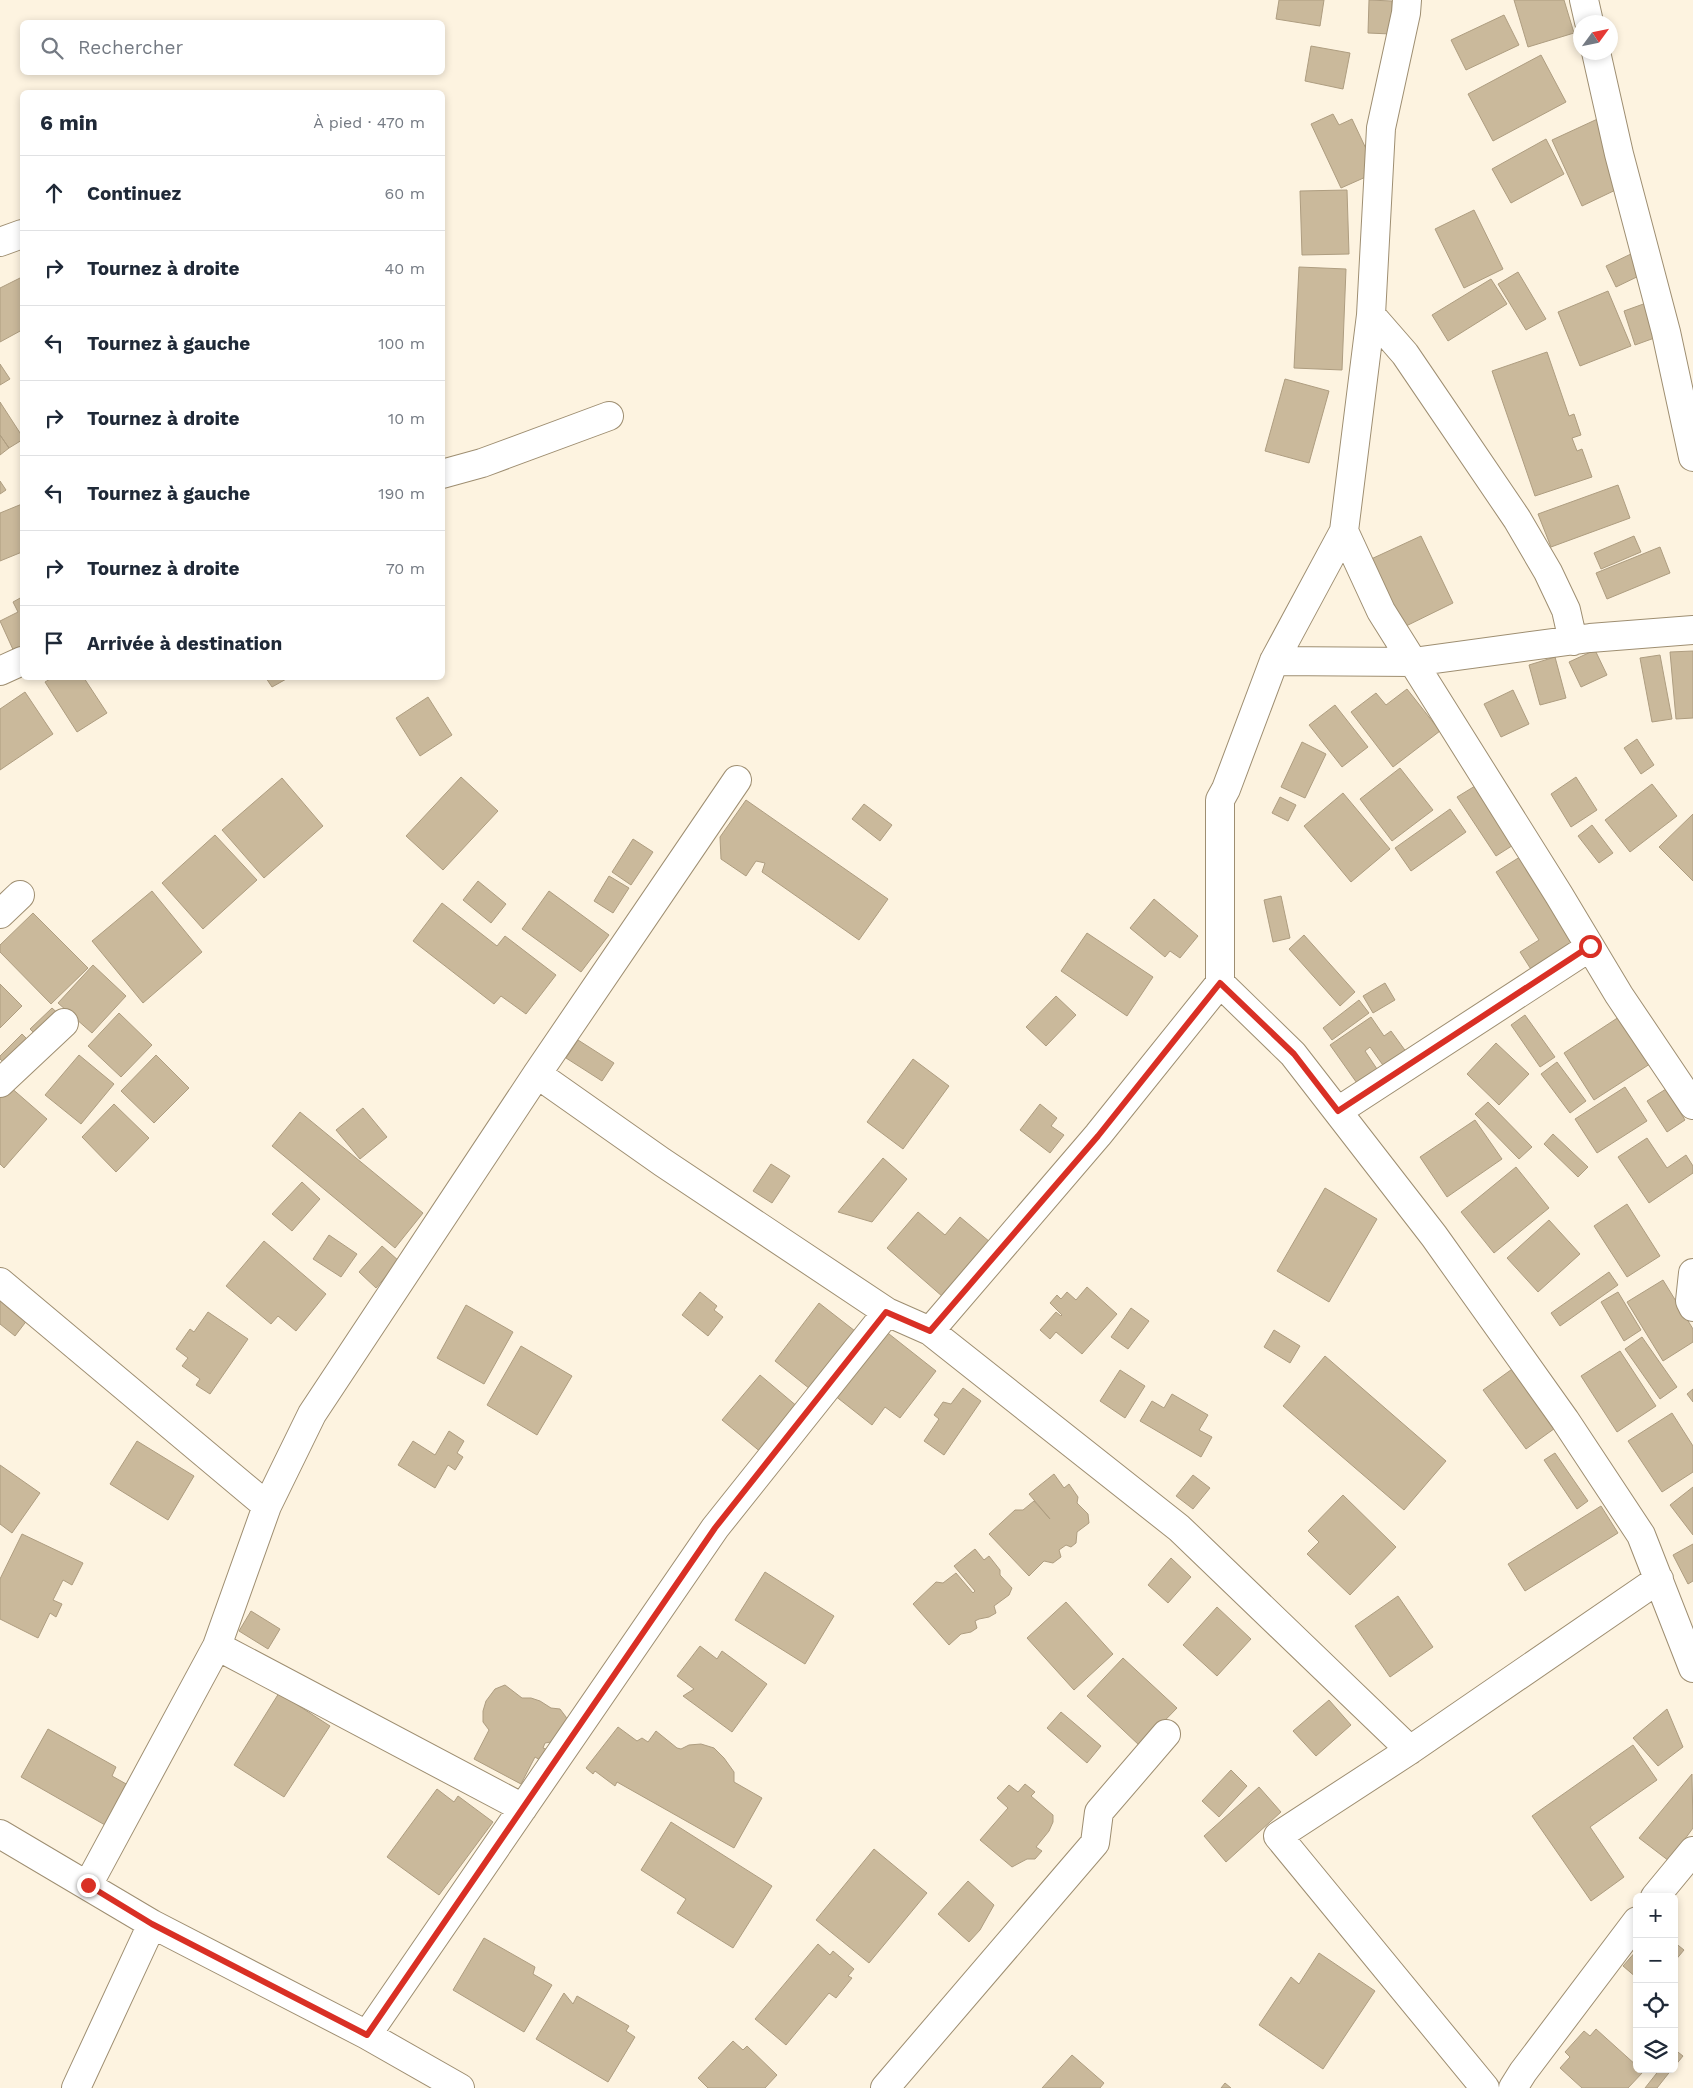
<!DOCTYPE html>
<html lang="fr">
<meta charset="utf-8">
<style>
:root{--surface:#fff;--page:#f6f6f7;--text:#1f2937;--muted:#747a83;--line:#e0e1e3}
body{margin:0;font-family:"Work Sans",sans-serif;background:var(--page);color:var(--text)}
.controls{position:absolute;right:15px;bottom:15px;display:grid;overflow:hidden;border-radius:8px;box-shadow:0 2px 8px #0003}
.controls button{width:45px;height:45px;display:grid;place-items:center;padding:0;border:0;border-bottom:1px solid var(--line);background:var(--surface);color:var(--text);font:25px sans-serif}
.compass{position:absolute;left:1573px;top:15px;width:45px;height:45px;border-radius:50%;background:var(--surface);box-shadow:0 2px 8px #0003;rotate:57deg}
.stop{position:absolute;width:15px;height:15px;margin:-11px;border:4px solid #d93025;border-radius:50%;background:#fff}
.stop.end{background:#d93025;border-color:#fff;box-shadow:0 1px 5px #0008}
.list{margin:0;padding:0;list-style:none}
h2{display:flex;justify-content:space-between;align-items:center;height:65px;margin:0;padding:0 20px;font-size:21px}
h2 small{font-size:16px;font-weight:400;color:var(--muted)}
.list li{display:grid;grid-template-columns:32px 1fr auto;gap:15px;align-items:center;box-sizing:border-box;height:75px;padding:0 20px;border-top:1px solid var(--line)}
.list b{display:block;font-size:19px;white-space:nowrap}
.list em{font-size:16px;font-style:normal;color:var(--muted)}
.icon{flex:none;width:28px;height:28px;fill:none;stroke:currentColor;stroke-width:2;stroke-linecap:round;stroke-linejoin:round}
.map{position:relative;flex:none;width:1693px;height:2088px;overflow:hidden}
.search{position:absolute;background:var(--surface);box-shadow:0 2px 8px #0003;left:20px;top:20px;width:425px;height:55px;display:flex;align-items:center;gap:12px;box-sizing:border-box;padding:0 18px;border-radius:8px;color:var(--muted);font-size:19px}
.panel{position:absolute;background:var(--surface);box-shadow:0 2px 8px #0003;left:20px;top:90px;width:425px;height:590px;border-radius:8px}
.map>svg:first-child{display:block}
</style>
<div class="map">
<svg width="1693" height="2088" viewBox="0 0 1693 2088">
<rect width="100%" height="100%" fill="#fdf3e0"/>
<!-- building -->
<path fill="#cab99b" stroke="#ae9d80" d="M 1279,0 L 1324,0 L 1320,26 L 1276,19 Z
M 1369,0 L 1392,1 L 1391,34 L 1368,33 Z
M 1514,0 L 1564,0 L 1574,33 L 1528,47 Z
M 1504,15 L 1519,45 L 1466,70 L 1451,40 Z
M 1311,46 L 1350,53 L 1343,89 L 1305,81 Z
M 1541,55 L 1566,102 L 1493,141 L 1468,94 Z
M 1333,114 L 1339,125 L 1352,119 L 1377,172 L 1341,188 L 1311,124 Z
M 1604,116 L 1624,186 L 1582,206 L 1552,140 Z
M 1546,139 L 1564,174 L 1511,203 L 1492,169 Z
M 1347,190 L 1349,254 L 1302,255 L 1300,191 Z
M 1474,210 L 1503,269 L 1464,288 L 1435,229 Z
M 1633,253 L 1643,274 L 1616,287 L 1606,266 Z
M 1299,267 L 1346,269 L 1342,370 L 1294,368 Z
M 1518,272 L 1546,319 L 1526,330 L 1498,284 Z
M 22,277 L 22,330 L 0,342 L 0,288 Z
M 1491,279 L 1507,304 L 1448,341 L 1432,315 Z
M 1608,291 L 1631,346 L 1580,366 L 1558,312 Z
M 1649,302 L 1660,336 L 1635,345 L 1624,311 Z
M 1547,352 L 1569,416 L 1574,414 L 1581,435 L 1572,438 L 1577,451 L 1582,449 L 1592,477 L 1535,496 L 1492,371 Z
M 0,364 L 10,379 L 0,385 Z
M 1285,379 L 1329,391 L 1309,463 L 1265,451 Z
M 0,402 L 22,436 L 22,440 L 9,448 L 0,435 Z
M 0,435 L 9,448 L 0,455 Z
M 0,481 L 6,490 L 0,494 Z
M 1618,485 L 1630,518 L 1551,547 L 1538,514 Z
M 22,504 L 22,552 L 0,561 L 0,513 Z
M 1421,536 L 1453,603 L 1402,628 L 1369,560 Z
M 1634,536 L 1641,552 L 1601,569 L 1594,553 Z
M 1660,547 L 1670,573 L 1607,599 L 1596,573 Z
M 22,597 L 22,651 L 15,654 L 0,621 L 18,612 L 13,602 Z
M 1595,650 L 1607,675 L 1581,687 L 1569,662 Z
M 1693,651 L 1693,718 L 1676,719 L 1670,652 Z
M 1660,655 L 1672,719 L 1652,722 L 1640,658 Z
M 1555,657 L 1566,698 L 1540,705 L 1529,665 Z
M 52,678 L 84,678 L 107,713 L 77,732 L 45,682 Z
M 266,678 L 288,678 L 272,687 Z
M 1407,689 L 1440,731 L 1393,767 L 1351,712 L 1376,693 L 1386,705 Z
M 1513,690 L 1529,724 L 1501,737 L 1484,704 Z
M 25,692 L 53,734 L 0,770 L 0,709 Z
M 428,697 L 452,735 L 420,756 L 396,718 Z
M 1335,705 L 1368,747 L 1342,767 L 1309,725 Z
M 1637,739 L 1654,765 L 1641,774 L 1624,748 Z
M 1302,742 L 1326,754 L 1305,798 L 1281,787 Z
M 1400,768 L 1433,810 L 1392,841 L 1360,799 Z
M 461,777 L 498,811 L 443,870 L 406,836 Z
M 1576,777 L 1597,810 L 1571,827 L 1551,794 Z
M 282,778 L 323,826 L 264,878 L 222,830 Z
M 1480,783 L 1518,842 L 1496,856 L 1457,797 Z
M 1652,784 L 1677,816 L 1630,852 L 1605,820 Z
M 1343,793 L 1390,849 L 1351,882 L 1304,826 Z
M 1280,797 L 1296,805 L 1288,821 L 1272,813 Z
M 746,800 L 888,899 L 859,940 L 762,872 L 765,863 L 756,861 L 746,876 L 721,859 L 720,837 Z
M 864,804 L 892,825 L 880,841 L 852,819 Z
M 1450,809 L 1466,832 L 1411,871 L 1395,848 Z
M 1693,814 L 1693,881 L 1659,847 Z
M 1592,825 L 1613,853 L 1599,863 L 1578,836 Z
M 215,835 L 257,880 L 203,929 L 162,883 Z
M 633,839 L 653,852 L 631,885 L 612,872 Z
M 1523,855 L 1579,945 L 1534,974 L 1520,952 L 1539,940 L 1496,872 Z
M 609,876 L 629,888 L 613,913 L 594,901 Z
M 478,881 L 506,904 L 491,923 L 463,900 Z
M 152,891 L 202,952 L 143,1003 L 92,941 Z
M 549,891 L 609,935 L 581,972 L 522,929 Z
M 1281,896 L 1290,938 L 1273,942 L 1264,900 Z
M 1154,899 L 1198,936 L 1180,958 L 1170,951 L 1165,957 L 1130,928 Z
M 442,903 L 497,946 L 505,936 L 556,975 L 526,1014 L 501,996 L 494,1004 L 413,941 Z
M 33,913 L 88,968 L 51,1004 L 0,952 L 0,945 Z
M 1087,933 L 1153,977 L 1127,1016 L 1061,971 Z
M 1304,935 L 1355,992 L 1340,1006 L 1289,949 Z
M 93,965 L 126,996 L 92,1033 L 58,1003 Z
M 1385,983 L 1395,1000 L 1373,1013 L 1363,996 Z
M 0,984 L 22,1006 L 0,1028 Z
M 1056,996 L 1076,1015 L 1046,1046 L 1026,1027 Z
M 1359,1000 L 1369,1013 L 1332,1040 L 1323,1028 Z
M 52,1008 L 62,1017 L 40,1039 L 30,1029 Z
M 119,1013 L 152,1045 L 121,1077 L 88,1046 Z
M 1525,1015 L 1555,1057 L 1540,1067 L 1511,1025 Z
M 1622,1015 L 1653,1062 L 1594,1100 L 1564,1053 Z
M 1371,1017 L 1384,1036 L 1391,1031 L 1407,1053 L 1385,1068 L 1370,1047 L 1365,1051 L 1379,1072 L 1359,1086 L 1330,1045 Z
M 22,1034 L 33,1045 L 11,1069 L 0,1059 L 0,1056 Z
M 578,1040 L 614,1063 L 602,1081 L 566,1058 Z
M 1496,1043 L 1529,1074 L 1499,1105 L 1467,1074 Z
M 79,1055 L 114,1084 L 81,1124 L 45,1095 Z
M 156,1055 L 189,1088 L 154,1123 L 121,1091 Z
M 913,1059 L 949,1086 L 903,1149 L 867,1122 Z
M 1557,1062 L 1586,1101 L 1570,1113 L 1541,1074 Z
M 9,1086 L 47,1119 L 4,1168 L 0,1164 L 0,1097 Z
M 1625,1087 L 1647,1121 L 1597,1153 L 1575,1119 Z
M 1666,1089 L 1685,1120 L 1667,1132 L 1647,1101 Z
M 1488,1102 L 1532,1147 L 1519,1159 L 1475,1114 Z
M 114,1104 L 149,1138 L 116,1172 L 82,1137 Z
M 1040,1104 L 1057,1118 L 1051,1126 L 1064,1135 L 1050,1153 L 1020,1130 Z
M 363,1108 L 387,1137 L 360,1159 L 336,1130 Z
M 300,1112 L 423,1213 L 395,1248 L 272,1146 Z
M 1475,1120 L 1502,1159 L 1447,1197 L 1420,1157 Z
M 1553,1134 L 1588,1167 L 1578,1177 L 1544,1144 Z
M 1647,1138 L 1667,1168 L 1686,1155 L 1693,1166 L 1693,1173 L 1649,1203 L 1618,1157 Z
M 883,1158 L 907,1179 L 872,1222 L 838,1212 Z
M 771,1164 L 790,1176 L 772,1203 L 753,1191 Z
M 1516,1167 L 1549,1208 L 1494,1253 L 1461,1212 Z
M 302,1182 L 320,1199 L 292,1231 L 272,1214 Z
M 1325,1188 L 1377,1219 L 1329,1302 L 1277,1271 Z
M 1627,1204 L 1660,1256 L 1627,1277 L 1594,1226 Z
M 918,1212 L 945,1235 L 960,1217 L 990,1242 L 943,1297 L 887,1248 Z
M 1549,1220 L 1580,1254 L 1538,1292 L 1507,1258 Z
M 329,1235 L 357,1254 L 341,1277 L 313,1259 Z
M 264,1241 L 326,1294 L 296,1331 L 278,1316 L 271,1324 L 226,1286 Z
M 382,1246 L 399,1261 L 376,1288 L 359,1272 Z
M 1609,1272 L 1618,1285 L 1560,1326 L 1551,1313 Z
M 1663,1280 L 1693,1329 L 1693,1342 L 1663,1361 L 1627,1302 Z
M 1087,1287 L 1117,1314 L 1082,1354 L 1056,1332 L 1050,1339 L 1040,1330 L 1056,1312 L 1061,1316 L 1062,1315 L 1050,1303 L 1057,1295 L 1061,1299 L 1067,1292 L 1076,1300 Z
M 700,1292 L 717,1306 L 714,1310 L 723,1317 L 708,1336 L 682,1315 Z
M 1618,1292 L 1641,1330 L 1624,1341 L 1601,1302 Z
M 0,1296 L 28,1319 L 15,1336 L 0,1324 Z
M 819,1303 L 855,1331 L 810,1389 L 775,1361 Z
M 466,1305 L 513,1332 L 484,1384 L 437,1358 Z
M 1131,1308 L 1149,1321 L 1128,1349 L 1111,1337 Z
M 208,1312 L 248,1339 L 210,1394 L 196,1385 L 200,1379 L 182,1366 L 188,1358 L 176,1349 L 190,1329 L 194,1332 Z
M 884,1330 L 936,1371 L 900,1418 L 885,1407 L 872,1425 L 834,1395 Z
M 1274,1330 L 1300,1346 L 1290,1363 L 1264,1347 Z
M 1642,1337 L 1677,1387 L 1660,1399 L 1625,1349 Z
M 521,1346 L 572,1376 L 537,1435 L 487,1405 Z
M 1620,1351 L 1656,1406 L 1617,1432 L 1581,1376 Z
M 1325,1356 L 1446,1461 L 1404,1510 L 1283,1406 Z
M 1515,1367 L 1558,1426 L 1526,1449 L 1483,1390 Z
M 1120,1370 L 1145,1386 L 1125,1418 L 1100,1401 Z
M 760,1375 L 805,1413 L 768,1458 L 722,1420 Z
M 963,1388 L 981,1401 L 944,1455 L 924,1441 L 939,1419 L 934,1415 L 943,1402 L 951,1404 Z
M 1693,1389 L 1693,1402 L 1687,1394 Z
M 1172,1394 L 1208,1415 L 1199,1430 L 1212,1437 L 1201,1457 L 1140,1421 L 1152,1401 L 1164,1408 Z
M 1672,1413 L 1693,1446 L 1693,1472 L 1662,1492 L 1628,1441 Z
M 449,1431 L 464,1441 L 457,1453 L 463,1457 L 455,1470 L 448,1465 L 435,1488 L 398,1465 L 413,1441 L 435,1455 Z
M 137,1441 L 194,1476 L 168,1520 L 110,1484 Z
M 1555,1453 L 1588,1501 L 1577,1509 L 1544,1460 Z
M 0,1465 L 40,1493 L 12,1533 L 0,1524 Z
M 1054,1474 L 1064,1488 L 1069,1484 L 1078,1497 L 1077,1503 L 1088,1514 L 1089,1523 L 1077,1532 L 1076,1543 L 1071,1547 L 1066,1545 L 1059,1550 L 1061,1557 L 1053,1563 L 1044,1561 L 1029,1576 L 989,1534 L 1015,1510 L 1023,1510 L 1034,1501 L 1050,1519 L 1029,1494 Z
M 1193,1475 L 1210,1488 L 1193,1509 L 1176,1496 Z
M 1693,1487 L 1693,1535 L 1670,1505 Z
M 1343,1495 L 1396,1547 L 1350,1595 L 1307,1554 L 1319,1542 L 1308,1531 Z
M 1601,1506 L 1618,1533 L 1525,1591 L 1508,1564 Z
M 22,1534 L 83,1563 L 72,1585 L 63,1580 L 53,1600 L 62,1604 L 56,1617 L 50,1613 L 38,1638 L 0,1619 L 0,1579 Z
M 1693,1544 L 1693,1581 L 1688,1584 L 1673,1555 Z
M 975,1549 L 984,1560 L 989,1556 L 1000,1570 L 1000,1575 L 1012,1588 L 1009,1595 L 994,1606 L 996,1613 L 989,1617 L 979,1619 L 975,1621 L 977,1628 L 971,1632 L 961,1634 L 949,1645 L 913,1604 L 936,1582 L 943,1583 L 956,1573 L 973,1593 L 975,1591 L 954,1566 Z
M 1171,1558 L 1191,1577 L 1168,1603 L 1148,1585 Z
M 765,1572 L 834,1616 L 805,1664 L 735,1620 Z
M 1398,1596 L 1433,1647 L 1390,1677 L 1355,1626 Z
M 1066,1602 L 1113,1654 L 1074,1690 L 1027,1638 Z
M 1217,1607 L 1251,1639 L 1217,1676 L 1183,1645 Z
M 251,1611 L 280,1629 L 268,1649 L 239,1631 Z
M 700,1646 L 717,1659 L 722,1651 L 767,1684 L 732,1732 L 683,1696 L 694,1689 L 677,1676 Z
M 1123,1658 L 1177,1708 L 1140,1746 L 1087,1696 Z
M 505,1685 L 522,1698 L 531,1698 L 540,1701 L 551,1708 L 560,1709 L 566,1717 L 569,1724 L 557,1741 L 545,1743 L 543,1748 L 548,1750 L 542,1761 L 535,1757 L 521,1784 L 474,1759 L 489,1730 L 483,1722 L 483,1711 L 486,1701 L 495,1689 Z
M 279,1693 L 330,1726 L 284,1797 L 234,1765 Z
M 1329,1700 L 1351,1725 L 1316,1756 L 1293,1731 Z
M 1667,1709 L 1683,1747 L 1658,1766 L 1633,1738 Z
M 1061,1712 L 1101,1746 L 1087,1763 L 1047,1728 Z
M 618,1727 L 637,1741 L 642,1738 L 648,1742 L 656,1731 L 677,1748 L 681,1749 L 689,1745 L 701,1744 L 714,1748 L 724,1758 L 734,1772 L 734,1782 L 762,1798 L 734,1848 L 617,1782 L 615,1786 L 595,1771 L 593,1774 L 586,1768 Z
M 48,1729 L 116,1767 L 112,1776 L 128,1785 L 105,1825 L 21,1777 Z
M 1633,1745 L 1657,1780 L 1590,1827 L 1624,1877 L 1591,1901 L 1532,1816 Z
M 1231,1770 L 1247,1786 L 1219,1817 L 1202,1801 Z
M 1692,1774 L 1693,1828 L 1669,1861 L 1639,1838 Z
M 1025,1784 L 1035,1792 L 1031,1796 L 1053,1815 L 1053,1822 L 1049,1831 L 1036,1847 L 1042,1851 L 1035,1859 L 1027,1859 L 1012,1867 L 980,1840 L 1008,1808 L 997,1798 L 1009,1785 L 1018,1792 Z
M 1259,1787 L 1281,1812 L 1226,1862 L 1204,1836 Z
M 437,1789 L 454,1802 L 458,1796 L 493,1822 L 439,1895 L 387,1857 Z
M 671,1822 L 772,1886 L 733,1948 L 677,1913 L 686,1899 L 641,1870 Z
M 874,1849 L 927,1893 L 869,1963 L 816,1920 Z
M 968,1881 L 994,1905 L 980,1930 L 969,1942 L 938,1914 Z
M 484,1938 L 535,1967 L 533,1974 L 552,1985 L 524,2032 L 453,1990 Z
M 1674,1942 L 1684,1950 L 1674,1962 Z
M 818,1944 L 830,1955 L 833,1951 L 854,1969 L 848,1976 L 852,1978 L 836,1998 L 829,1993 L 786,2045 L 755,2019 Z
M 1637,1950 L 1637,1978 L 1623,1966 Z
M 1319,1953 L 1375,1991 L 1323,2069 L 1259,2025 L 1291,1977 L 1299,1984 Z
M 564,1993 L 573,2004 L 577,1996 L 629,2026 L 626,2031 L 635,2037 L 608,2082 L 536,2039 Z
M 1596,2029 L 1637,2066 L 1637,2069 L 1643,2072 L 1628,2088 L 1582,2088 L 1560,2068 L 1570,2057 L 1565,2052 L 1584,2031 L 1590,2036 Z
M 733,2041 L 743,2050 L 747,2046 L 777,2075 L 765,2088 L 708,2088 L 698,2078 Z
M 1674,2049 L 1683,2056 L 1674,2067 Z
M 1072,2055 L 1104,2083 L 1100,2088 L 1042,2088 Z
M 1660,2069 L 1672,2069 L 1657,2088 L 1645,2088 Z
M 1225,2083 L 1231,2088 L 1221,2088 Z"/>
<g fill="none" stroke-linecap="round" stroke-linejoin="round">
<defs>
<path id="minor" d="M 1584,0 L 1589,22
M 1596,52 L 1619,154 L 1666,332 L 1693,457
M 0,242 L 22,234
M 1371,315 L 1405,354 L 1517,519 L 1548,572 L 1566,610 L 1573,641
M 442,474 L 482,463 L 609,416
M 1344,531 L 1381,611 L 1559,895 L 1619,995 L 1693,1105
M 1274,661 L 1413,662 L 1590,638 L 1693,630
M 0,671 L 22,661
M 0,914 L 20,895
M 1220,983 L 1293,1054 L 1434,1236 L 1565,1420 L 1641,1535 L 1693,1668
M 537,1074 L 662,1162 L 887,1312 L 930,1331 L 1179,1528 L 1410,1750
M 0,1083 L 64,1023
M 1338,1111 L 1590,947
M 1693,1273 L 1690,1301 L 1693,1307
M 0,1282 L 267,1506
M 930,1331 L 1098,1135 L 1220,983 L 1220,800 L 1226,789 L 1274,661 L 1344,531 L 1371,315 L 1381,128 L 1406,13 L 1407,0
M 217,1646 L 523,1808
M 0,1834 L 152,1924 L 367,2035 L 460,2088
M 88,1885 L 217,1646 L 267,1506 L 312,1414 L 537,1074 L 737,780
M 1655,1897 L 1693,1851
M 367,2035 L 715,1528 L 887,1312
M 76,2088 L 152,1924
M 885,2088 L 1095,1843 L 1099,1812 L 1166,1734
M 1485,2088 L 1278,1836 L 1410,1750 L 1659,1579
M 1513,2088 L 1523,2072 L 1637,1921"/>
</defs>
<!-- minor casing -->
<use href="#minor" stroke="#9e8e71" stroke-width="30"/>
<!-- minor -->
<use href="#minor" stroke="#fff" stroke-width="28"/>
</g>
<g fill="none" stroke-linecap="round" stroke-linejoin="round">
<!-- route -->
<path stroke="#d93025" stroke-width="6" d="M 88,1885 L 152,1924 L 367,2035 L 715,1528 L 886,1312 L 930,1331 L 1098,1136 L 1220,983 L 1294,1054 L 1338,1111 L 1590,946"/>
</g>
</svg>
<div class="controls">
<button>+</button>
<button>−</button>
<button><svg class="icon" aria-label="locate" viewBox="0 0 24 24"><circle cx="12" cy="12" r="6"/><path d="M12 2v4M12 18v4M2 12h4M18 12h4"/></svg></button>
<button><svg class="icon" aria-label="layers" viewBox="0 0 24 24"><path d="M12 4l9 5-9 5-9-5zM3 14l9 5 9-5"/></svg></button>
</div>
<svg class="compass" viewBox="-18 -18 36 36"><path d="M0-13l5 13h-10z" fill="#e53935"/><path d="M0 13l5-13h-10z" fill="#747a83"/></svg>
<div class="stop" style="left:1590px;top:946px"></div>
<div class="stop end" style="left:88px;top:1885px"></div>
<div class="search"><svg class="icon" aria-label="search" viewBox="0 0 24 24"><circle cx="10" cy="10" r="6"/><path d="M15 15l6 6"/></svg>Rechercher</div>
<section class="panel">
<h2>6 min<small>À pied · 470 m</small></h2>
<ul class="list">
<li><svg class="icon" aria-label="ahead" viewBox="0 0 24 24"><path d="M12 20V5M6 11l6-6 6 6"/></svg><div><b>Continuez</b></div><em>60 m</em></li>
<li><svg class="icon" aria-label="right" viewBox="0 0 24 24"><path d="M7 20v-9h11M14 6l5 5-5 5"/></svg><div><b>Tournez à droite</b></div><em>40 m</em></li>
<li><svg class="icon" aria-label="left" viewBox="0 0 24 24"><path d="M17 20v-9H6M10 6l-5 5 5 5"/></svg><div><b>Tournez à gauche</b></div><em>100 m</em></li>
<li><svg class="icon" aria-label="right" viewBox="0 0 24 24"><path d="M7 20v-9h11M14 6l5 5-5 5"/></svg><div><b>Tournez à droite</b></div><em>10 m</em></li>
<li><svg class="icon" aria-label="left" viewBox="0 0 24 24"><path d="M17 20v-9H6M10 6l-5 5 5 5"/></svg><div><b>Tournez à gauche</b></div><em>190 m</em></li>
<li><svg class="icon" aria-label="right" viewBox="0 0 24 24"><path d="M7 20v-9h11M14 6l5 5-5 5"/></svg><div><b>Tournez à droite</b></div><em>70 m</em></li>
<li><svg class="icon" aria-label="arrive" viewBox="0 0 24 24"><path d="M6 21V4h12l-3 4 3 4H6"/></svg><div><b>Arrivée à destination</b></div></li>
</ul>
</section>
</div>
